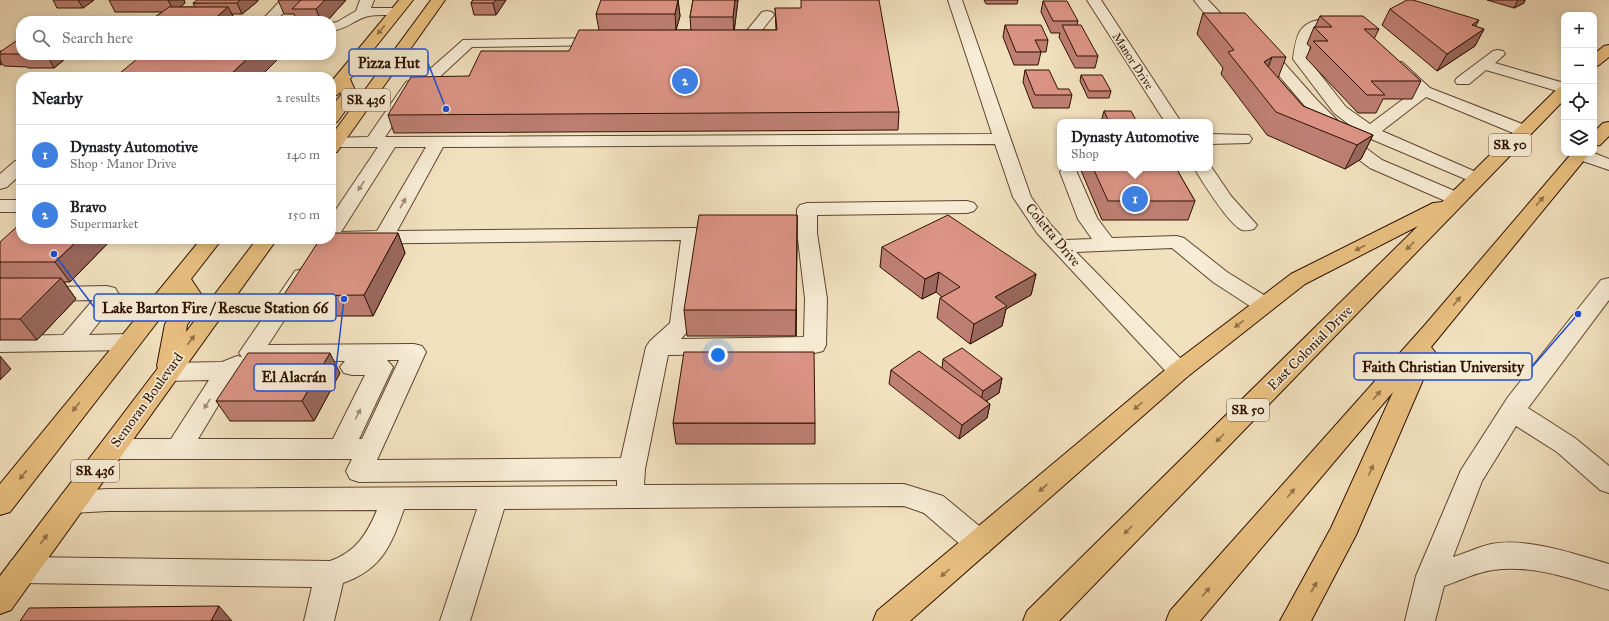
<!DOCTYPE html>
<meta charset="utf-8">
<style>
:root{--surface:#fff;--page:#f6f6f6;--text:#202124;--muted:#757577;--line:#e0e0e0;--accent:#db2777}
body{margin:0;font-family:"IM FELL Great Primer",serif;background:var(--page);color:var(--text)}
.controls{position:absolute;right:12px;top:12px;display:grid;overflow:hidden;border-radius:8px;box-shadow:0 2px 10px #0003}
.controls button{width:36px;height:36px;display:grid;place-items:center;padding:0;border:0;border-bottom:1px solid var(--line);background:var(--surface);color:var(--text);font:20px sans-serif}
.you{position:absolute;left:718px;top:355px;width:14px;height:14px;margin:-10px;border:3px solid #fff;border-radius:50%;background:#1a73e8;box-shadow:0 0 0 6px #1a73e833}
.badge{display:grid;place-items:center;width:26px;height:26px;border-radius:50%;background:var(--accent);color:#fff;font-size:13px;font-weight:700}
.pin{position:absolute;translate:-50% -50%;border:2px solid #fff;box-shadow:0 1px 4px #0006}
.popup{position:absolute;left:1057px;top:119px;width:156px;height:52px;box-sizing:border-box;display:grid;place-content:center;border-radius:8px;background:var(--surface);filter:drop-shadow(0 1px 3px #0005);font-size:13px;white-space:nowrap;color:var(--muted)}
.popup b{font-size:15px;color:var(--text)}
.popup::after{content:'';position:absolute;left:50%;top:100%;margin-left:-8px;border:8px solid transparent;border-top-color:var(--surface)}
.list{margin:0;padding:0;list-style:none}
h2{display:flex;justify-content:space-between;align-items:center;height:52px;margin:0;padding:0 16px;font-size:17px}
h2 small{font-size:13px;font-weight:400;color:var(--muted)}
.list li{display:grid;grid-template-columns:26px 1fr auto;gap:12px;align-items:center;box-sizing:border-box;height:60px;padding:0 16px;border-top:1px solid var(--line)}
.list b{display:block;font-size:15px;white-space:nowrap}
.list p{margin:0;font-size:13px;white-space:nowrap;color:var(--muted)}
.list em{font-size:13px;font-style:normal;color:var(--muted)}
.icon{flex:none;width:22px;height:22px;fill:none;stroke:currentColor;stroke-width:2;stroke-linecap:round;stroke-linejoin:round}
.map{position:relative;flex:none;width:1609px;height:621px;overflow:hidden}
.search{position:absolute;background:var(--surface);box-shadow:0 2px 10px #0003;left:16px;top:16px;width:320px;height:44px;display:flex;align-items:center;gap:10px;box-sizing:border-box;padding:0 14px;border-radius:16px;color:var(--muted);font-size:15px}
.panel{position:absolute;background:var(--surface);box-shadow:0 2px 10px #0003;left:16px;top:72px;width:320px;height:172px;border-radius:16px}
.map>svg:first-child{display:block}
</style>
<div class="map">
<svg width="1609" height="621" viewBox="0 0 1609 621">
<rect width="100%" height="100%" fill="#f2e1bf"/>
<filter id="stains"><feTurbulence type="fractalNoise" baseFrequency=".005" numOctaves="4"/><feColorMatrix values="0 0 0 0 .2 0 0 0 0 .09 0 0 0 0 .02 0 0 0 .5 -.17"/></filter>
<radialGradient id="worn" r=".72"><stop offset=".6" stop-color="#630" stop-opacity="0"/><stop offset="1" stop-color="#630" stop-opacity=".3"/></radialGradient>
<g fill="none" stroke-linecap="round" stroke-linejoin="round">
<defs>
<path id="minor" d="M 281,0 L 295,0 L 276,21 L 261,21 Z
M 360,0 L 374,0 L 371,8 L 401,8 L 403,11 L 401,14 C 390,16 379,14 369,16 C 356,18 349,29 331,31 L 331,23 L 337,22 L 356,11 Z
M 948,0 L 962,0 L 1031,197 L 1051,225 L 1065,240 L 1092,239 L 1078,219 L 1060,172 L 1063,168 L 1075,168 L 1097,218 L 1112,238 L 1177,236 L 1184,238 L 1227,272 L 1272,300 L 1275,305 L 1272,310 L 1264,312 L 1256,310 L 1213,282 L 1172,248 L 1076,252 L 1187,365 L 1191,371 L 1187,377 L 1179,380 L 1171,377 L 1037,233 L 1013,197 L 995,144 L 443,147 L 397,231 L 692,228 L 726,228 L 733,230 L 736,234 L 733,238 L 701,240 L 692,326 L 681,339 L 804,337 L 805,299 L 798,239 L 768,239 L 761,237 L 758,233 L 761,229 L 768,227 L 797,227 L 797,209 L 800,205 L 807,203 L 967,201 L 974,203 L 977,207 L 974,211 L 967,213 L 817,215 L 817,233 L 827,299 L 826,345 L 823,351 L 815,353 L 668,355 L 645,469 L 644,485 L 904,484 L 943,496 L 989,534 L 993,543 L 989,552 L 979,555 L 969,552 L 924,513 L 904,506 L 504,509 L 470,621 L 440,621 L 477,509 L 404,509 C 391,546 382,569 343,583 L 334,621 L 304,621 L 312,587 L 21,583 L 11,579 L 6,570 L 11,561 L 21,557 L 330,561 C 356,552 367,534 377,510 L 108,511 L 72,513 L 62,510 L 58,502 L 62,494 L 72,491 L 108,489 L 617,486 L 617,480 L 359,482 L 350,479 L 346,471 L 352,459 L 111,459 L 102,456 L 98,449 L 102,442 L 111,439 L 171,439 L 209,380 L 168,381 L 160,378 L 156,372 L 160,366 L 168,363 L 222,362 L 237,356 L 242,357 L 239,353 L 243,347 L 295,271 L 302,269 L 309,271 L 313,276 L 268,345 L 414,344 L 422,346 L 426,352 L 377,460 L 621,458 L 646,347 L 650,341 L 670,323 L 681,240 L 331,244 L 324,242 L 322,239 L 331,239 L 331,217 L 378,147 L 336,147 L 331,146 L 331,138 L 368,137 L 406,82 L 420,78 L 463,40 L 604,38 L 609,39 L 611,42 L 609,45 L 472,47 L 432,84 L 418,88 L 385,137 L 992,134 ZM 395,147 L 426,147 L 377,231 L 341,232 ZM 246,360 L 345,361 L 340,367 L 344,373 L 352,375 L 365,375 L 333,439 L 198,439 L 234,379 L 266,379 L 274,376 L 278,370 L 274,364 L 266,361 L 248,362 ZM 387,360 L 399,360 L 362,439 L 359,439 L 393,367 Z
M 1087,0 L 1101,0 L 1181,122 L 1165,122 Z
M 1194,0 L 1208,0 L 1228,21 L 1242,25 L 1244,28 L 1242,31 C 1222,36 1205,15 1194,0 Z
M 767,11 L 772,12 L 774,15 L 750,45 L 725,45 L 723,42 L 725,39 L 741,38 L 762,12 Z
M 1324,19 L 1351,22 L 1353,25 L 1351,28 C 1339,31 1327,24 1316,29 L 1311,37 L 1308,59 L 1346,107 L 1370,124 L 1414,91 L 1389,65 L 1392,62 L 1402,62 L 1430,88 L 1530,127 L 1532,131 L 1530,135 L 1524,136 L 1518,135 L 1426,97 L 1382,131 L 1483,175 L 1486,179 L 1483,183 L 1477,184 L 1364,136 L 1334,113 L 1293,59 C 1296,36 1298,22 1324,19 Z
M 1262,43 L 1267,44 L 1316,99 L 1363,146 L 1382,160 L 1464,195 L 1466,199 L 1464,203 L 1457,205 L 1450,203 L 1370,168 L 1351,154 L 1304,105 L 1257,50 L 1255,47 L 1257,44 Z
M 1498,50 L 1503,51 L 1505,54 L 1495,63 L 1564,83 L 1564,93 L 1486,70 L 1469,84 L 1457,84 L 1455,81 L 1457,78 L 1493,51 Z
M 1210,134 L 1249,135 L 1252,139 L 1249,143 L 1210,144 Z
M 1572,153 L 1594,153 L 1609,159 L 1609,170 L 1574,158 Z
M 21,160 L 21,174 L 7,187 L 0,189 L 0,174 L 15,161 Z
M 1210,165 L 1231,196 L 1257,225 L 1254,229 C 1250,230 1246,231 1242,230 C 1229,225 1202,181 1194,168 L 1210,168 Z
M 0,200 L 21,200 L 21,212 L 0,212 Z
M 1609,278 L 1609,300 L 1528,408 L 1575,438 L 1609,466 L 1609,493 L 1600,490 L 1557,452 L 1516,426 L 1482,481 L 1453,557 C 1466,553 1478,547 1491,544 C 1526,537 1575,554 1609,564 L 1609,590 C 1572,579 1532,564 1493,570 C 1477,572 1459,581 1444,586 L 1435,621 L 1405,621 L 1416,576 L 1461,470 L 1508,397 L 1601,280 Z
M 107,286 L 115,288 L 120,296 L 89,335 L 129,334 L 137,336 L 140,342 L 137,348 L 129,350 L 0,352 L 0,336 L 63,335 L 93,300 L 0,302 L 0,288 Z"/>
<path id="major" d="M 399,0 L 413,0 L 350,79 L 357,95 L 337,122 L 331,123 L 331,107 L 341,95 L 340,92 L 337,95 L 331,97 L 331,82 Z
M 431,0 L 445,0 L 337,152 L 331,153 L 331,136 Z
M 201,239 L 222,239 L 191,279 L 205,300 L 187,325 L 186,332 L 257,239 L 277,239 L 11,610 L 0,614 L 0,576 L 158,368 L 157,366 L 165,324 L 183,300 L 179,294 L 10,512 L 0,515 L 0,484 Z"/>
<path id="highway" d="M 1609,45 L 1609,57 L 1599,65 L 1594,67 L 1594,54 L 1604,46 Z
M 1564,86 L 1564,100 L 1059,621 L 1023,621 L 1027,611 L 1418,226 L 1305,284 L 1187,377 L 910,621 L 873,621 L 877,611 L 1171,365 L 1291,274 L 1433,203 L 1442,202 L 1558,88 Z
M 1609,122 L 1609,136 L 1600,145 L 1594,146 L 1594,132 L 1603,123 Z
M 1572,153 L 1590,153 L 1431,347 L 1435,352 L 1356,535 L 1311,621 L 1280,621 L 1331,528 L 1393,392 L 1200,621 L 1166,621 L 1170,611 L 1424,326 Z"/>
</defs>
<!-- minor casing -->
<use href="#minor" stroke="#5f4530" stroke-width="2"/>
<!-- major casing -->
<use href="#major" stroke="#2e1100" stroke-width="2"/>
<!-- highway casing -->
<use href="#highway" stroke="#2e1100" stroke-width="2"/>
<!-- minor -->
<use href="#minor" fill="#f7ecd5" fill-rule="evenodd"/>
<!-- major -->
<use href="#major" fill="#e9c080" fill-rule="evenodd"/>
<!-- highway -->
<use href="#highway" fill="#e9c080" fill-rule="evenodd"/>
</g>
<!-- wall -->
<path fill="#bd7f73" stroke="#2e1100" d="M 53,0 L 94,0 L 83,8 L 57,8 Z
M 109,0 L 184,0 L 185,3 L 180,7 L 195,7 L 193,3 L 258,1 L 242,14 L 232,14 L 234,18 L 231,21 L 152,21 L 151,20 L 162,12 L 115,12 Z
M 278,0 L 346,0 L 327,21 L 297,21 L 294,14 L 284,14 Z
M 473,0 L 506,0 L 496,15 L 474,15 L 471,3 Z
M 678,0 L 680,16 L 676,30 L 691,30 L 690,17 L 693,0 L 738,0 L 734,30 L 776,30 L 775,8 L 899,112 L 898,130 L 394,133 L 388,115 L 469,76 L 569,51 L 599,30 L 596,14 Z
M 984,0 L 1018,0 L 1017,4 L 986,4 Z
M 1487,0 L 1525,0 L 1524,3 L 1514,8 Z
M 1043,1 L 1078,21 L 1077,25 L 1098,56 L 1095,68 L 1075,68 L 1059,37 L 1060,33 L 1051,33 L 1041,12 Z
M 1390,9 L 1476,27 L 1484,29 L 1475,46 L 1437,71 L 1382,25 Z
M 1203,13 L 1286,57 L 1278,78 L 1303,106 L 1373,135 L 1361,159 L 1345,169 L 1267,135 L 1221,74 L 1223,68 L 1197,34 Z
M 1320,16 L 1379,29 L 1374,39 L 1421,81 L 1412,99 L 1383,99 L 1376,113 L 1358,113 L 1306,58 L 1311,47 L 1307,44 L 1314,27 L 1315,27 Z
M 1005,25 L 1048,40 L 1046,52 L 1041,52 L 1038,65 L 1014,65 L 1003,37 Z
M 0,51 L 70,55 L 54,68 L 28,68 L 27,67 L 4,66 L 2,64 L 0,65 Z
M 1025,70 L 1058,89 L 1072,95 L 1069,108 L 1033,108 L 1023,82 Z
M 1081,75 L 1111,91 L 1109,98 L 1088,98 L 1080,81 Z
M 1104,111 L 1137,122 L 1101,122 Z
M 1080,168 L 1176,168 L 1195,201 L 1188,220 L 1102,220 Z
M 797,215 L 796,336 L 687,336 L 684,310 Z
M 398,233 L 405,253 L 373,316 L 294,316 L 283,296 Z
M 112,239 L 70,282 L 64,282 L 76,299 L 37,340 L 0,340 L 0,242 Z
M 882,247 L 1036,274 L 1031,295 L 1006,309 L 1002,326 L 970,344 L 937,318 L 940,298 L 942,297 L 936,292 L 922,299 L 880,267 Z
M 943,359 L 1002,378 L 999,393 L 986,401 L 990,404 L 987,418 L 959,439 L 889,384 L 891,370 L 942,368 Z
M 340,373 L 314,421 L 230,421 L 216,401 Z
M 673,423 L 815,423 L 815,444 L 676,444 Z"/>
<!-- shaded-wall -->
<path fill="#9a685e" stroke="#2e1100" d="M 78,0 L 94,0 L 83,8 Z
M 168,0 L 184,0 L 185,3 L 174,12 Z
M 240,0 L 258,0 L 258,1 L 242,14 L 237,3 Z
M 325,0 L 346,0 L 327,21 L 321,21 L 316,9 Z
M 496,0 L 506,0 L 496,15 L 493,3 Z
M 678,0 L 680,16 L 676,30 L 675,14 Z
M 735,0 L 738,0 L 734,33 L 733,17 Z
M 1518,0 L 1525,0 L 1524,3 L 1514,8 Z
M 228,7 L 234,18 L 231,21 L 213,21 L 213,20 Z
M 1479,20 L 1470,37 L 1472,25 Z
M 1484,29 L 1475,46 L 1437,71 L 1447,54 Z
M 47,55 L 70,55 L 54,68 Z
M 251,55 L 280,55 L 280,57 L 260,77 L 228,77 Z
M 1272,57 L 1264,79 L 1264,62 Z
M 0,60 L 2,64 L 0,65 Z
M 1373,135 L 1361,159 L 1345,169 L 1357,145 Z
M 797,215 L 797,240 L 796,336 L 796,310 Z
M 398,233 L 405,253 L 373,316 L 364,295 Z
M 79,239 L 112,239 L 70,282 L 55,262 Z
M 939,272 L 936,292 L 922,299 L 925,279 Z
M 1036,274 L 1031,295 L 1006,309 L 1002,326 L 970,344 L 974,324 L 995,297 Z
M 61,278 L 76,299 L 37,340 L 20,319 Z
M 330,353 L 340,373 L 314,421 L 302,401 Z
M 0,356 L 11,369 L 0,380 Z
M 1002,378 L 999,393 L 980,405 L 983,391 Z
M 990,404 L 987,418 L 959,439 L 962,425 Z
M 219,606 L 232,621 L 211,621 Z"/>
<!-- building -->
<path fill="#dc9486" stroke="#2e1100" d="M 197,0 L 240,0 L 237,3 L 193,3 Z
M 301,0 L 325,0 L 316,9 L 292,9 Z
M 473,0 L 496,0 L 493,3 L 471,3 Z
M 601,0 L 678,0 L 675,14 L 596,14 Z
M 693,0 L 735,0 L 733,17 L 690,17 Z
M 801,0 L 879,0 L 899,112 L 388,115 L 411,77 L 469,76 L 481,51 L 569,51 L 579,30 L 777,30 L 775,8 L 801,8 Z
M 1407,0 L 1413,0 L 1479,20 L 1472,25 L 1484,29 L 1447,54 L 1390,9 Z
M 1043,1 L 1067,1 L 1078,21 L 1053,21 Z
M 169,7 L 228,7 L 213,20 L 151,20 Z
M 1203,13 L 1245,13 L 1286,57 L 1272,57 L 1264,62 L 1303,106 L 1373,135 L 1357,145 L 1276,112 L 1228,52 L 1234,50 Z
M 1320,16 L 1363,16 L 1379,29 L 1364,29 L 1421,81 L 1371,81 L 1385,95 L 1367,95 L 1313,41 L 1328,41 L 1314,27 L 1332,27 Z
M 1005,25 L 1041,25 L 1048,40 L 1035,40 L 1041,52 L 1016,52 Z
M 1062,25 L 1081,25 L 1098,56 L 1077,56 Z
M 16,41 L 21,41 L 21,54 L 0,54 L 0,52 Z
M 142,55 L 251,55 L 228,77 L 115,77 Z
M 1025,70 L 1049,70 L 1058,89 L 1069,89 L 1072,95 L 1035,95 Z
M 1081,75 L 1102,75 L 1111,91 L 1089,91 Z
M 1104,111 L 1131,111 L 1137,122 L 1109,122 Z
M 1093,168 L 1176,168 L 1195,201 L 1108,201 Z
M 699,215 L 797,215 L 796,310 L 684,310 Z
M 948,215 L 1036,274 L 995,297 L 1007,306 L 974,324 L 940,298 L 960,287 L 939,272 L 925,279 L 882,247 Z
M 21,223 L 21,239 L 79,239 L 55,262 L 0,262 L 0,242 Z
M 331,233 L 398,233 L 364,295 L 283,296 L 320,239 L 331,239 Z
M 0,278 L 61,278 L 20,319 L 0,319 Z
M 962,348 L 1002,378 L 983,391 L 943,359 Z
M 919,351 L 990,404 L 962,425 L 891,370 Z
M 684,352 L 814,352 L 815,423 L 673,423 Z
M 248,353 L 330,353 L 302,401 L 216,401 Z
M 219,606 L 211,621 L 20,621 L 29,608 Z"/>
<!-- one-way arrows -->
<defs><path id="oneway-solid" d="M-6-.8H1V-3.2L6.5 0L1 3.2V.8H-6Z"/></defs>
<g fill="#957146">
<use href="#oneway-solid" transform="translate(381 30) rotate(129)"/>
<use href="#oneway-solid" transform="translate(1540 201) rotate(-50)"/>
<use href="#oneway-solid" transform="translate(1410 246) rotate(135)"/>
<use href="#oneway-solid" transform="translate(1360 248) rotate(153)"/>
<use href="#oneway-solid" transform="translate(1457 301) rotate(-50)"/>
<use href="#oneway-solid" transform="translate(1239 324) rotate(142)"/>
<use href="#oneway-solid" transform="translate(191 340) rotate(-53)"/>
<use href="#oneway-solid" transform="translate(1377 395) rotate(-49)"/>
<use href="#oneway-solid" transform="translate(1138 406) rotate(139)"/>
<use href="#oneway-solid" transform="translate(76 407) rotate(128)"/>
<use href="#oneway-solid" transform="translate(1220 438) rotate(135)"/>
<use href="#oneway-solid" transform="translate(1371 470) rotate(-66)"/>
<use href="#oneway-solid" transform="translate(23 475) rotate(128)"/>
<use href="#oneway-solid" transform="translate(1043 488) rotate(139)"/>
<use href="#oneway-solid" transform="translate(1291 493) rotate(-49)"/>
<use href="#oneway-solid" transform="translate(1128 530) rotate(135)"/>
<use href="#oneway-solid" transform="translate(44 539) rotate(-53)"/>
<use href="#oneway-solid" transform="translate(945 573) rotate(140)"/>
<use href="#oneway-solid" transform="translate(1314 587) rotate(-61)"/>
<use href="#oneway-solid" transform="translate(1206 592) rotate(-49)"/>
</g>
<g fill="#9d8975">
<use href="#oneway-solid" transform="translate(361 186) rotate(123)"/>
<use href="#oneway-solid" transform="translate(403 203) rotate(-61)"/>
<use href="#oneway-solid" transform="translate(207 404) rotate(122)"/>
<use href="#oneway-solid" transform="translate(358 414) rotate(-64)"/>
</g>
<g text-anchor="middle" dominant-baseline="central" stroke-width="3.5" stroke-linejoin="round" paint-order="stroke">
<!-- far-street labels -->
<g font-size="12" fill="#2e1100" stroke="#f7ecd5">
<text transform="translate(1133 61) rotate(57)">Manor Drive</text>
</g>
<!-- shield labels -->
<g fill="#f7ecd5" stroke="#6a5340" stroke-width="1">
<rect x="342" y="89" width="48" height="22" rx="3"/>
<rect x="1489" y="134" width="42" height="22" rx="3"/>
<rect x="1227" y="399" width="42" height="22" rx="3"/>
<rect x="71" y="460" width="48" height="22" rx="3"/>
</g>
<g font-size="13" font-weight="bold" fill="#2e1100">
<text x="366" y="100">SR 436</text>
<text x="1510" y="145">SR 50</text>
<text x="1248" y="410">SR 50</text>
<text x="95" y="471">SR 436</text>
</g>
<!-- street labels -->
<g font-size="14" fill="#2e1100" stroke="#f7ecd5">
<text transform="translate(1053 235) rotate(50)">Coletta Drive</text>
<text transform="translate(1310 348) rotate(-45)">East Colonial Drive</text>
<text transform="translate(147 400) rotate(-54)">Semoran Boulevard</text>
</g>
</g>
<!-- callouts -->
<path fill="none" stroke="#1d4ed8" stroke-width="1.5" d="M446 109L428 63M54 254L94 307M1578 314L1532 367M344 299L335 377"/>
<g fill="#1d4ed8" stroke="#f7ecd5" stroke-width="1.5">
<circle cx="446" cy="109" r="4"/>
<circle cx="54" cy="254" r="4"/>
<circle cx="1578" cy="314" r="4"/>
<circle cx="344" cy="299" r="4"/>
</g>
<g fill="#f7ecd5" stroke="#1d4ed8" stroke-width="1.5">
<rect x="349" y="49" width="79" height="27" rx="4"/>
<rect x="94" y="294" width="242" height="27" rx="4"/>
<rect x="1354" y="353" width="178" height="27" rx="4"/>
<rect x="254" y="364" width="81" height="27" rx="4"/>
</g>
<g font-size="15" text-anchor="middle" font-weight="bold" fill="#2e1100">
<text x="389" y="68">Pizza Hut</text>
<text x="215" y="313">Lake Barton Fire / Rescue Station 66</text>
<text x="1443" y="372">Faith Christian University</text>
<text x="294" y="382">El Alacrán</text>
</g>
<rect width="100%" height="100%" filter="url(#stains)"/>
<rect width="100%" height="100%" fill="url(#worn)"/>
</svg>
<div class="controls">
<button>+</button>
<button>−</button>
<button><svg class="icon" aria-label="locate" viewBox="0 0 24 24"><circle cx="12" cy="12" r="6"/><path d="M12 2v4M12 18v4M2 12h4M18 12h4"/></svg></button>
<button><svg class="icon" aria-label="layers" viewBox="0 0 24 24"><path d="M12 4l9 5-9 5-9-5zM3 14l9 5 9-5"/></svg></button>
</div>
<div class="you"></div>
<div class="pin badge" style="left:1135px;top:199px;background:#3f7fe0">1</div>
<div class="popup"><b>Dynasty Automotive</b>Shop</div>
<div class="pin badge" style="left:685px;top:81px;background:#3f7fe0">2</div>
<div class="search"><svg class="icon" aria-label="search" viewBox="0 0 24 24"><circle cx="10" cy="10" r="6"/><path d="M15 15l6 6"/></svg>Search here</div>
<section class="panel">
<h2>Nearby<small>2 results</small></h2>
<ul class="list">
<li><span class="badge" style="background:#3f7fe0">1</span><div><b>Dynasty Automotive</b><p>Shop · Manor Drive</p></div><em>140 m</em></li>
<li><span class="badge" style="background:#3f7fe0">2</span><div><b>Bravo</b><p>Supermarket</p></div><em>150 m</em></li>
</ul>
</section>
</div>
